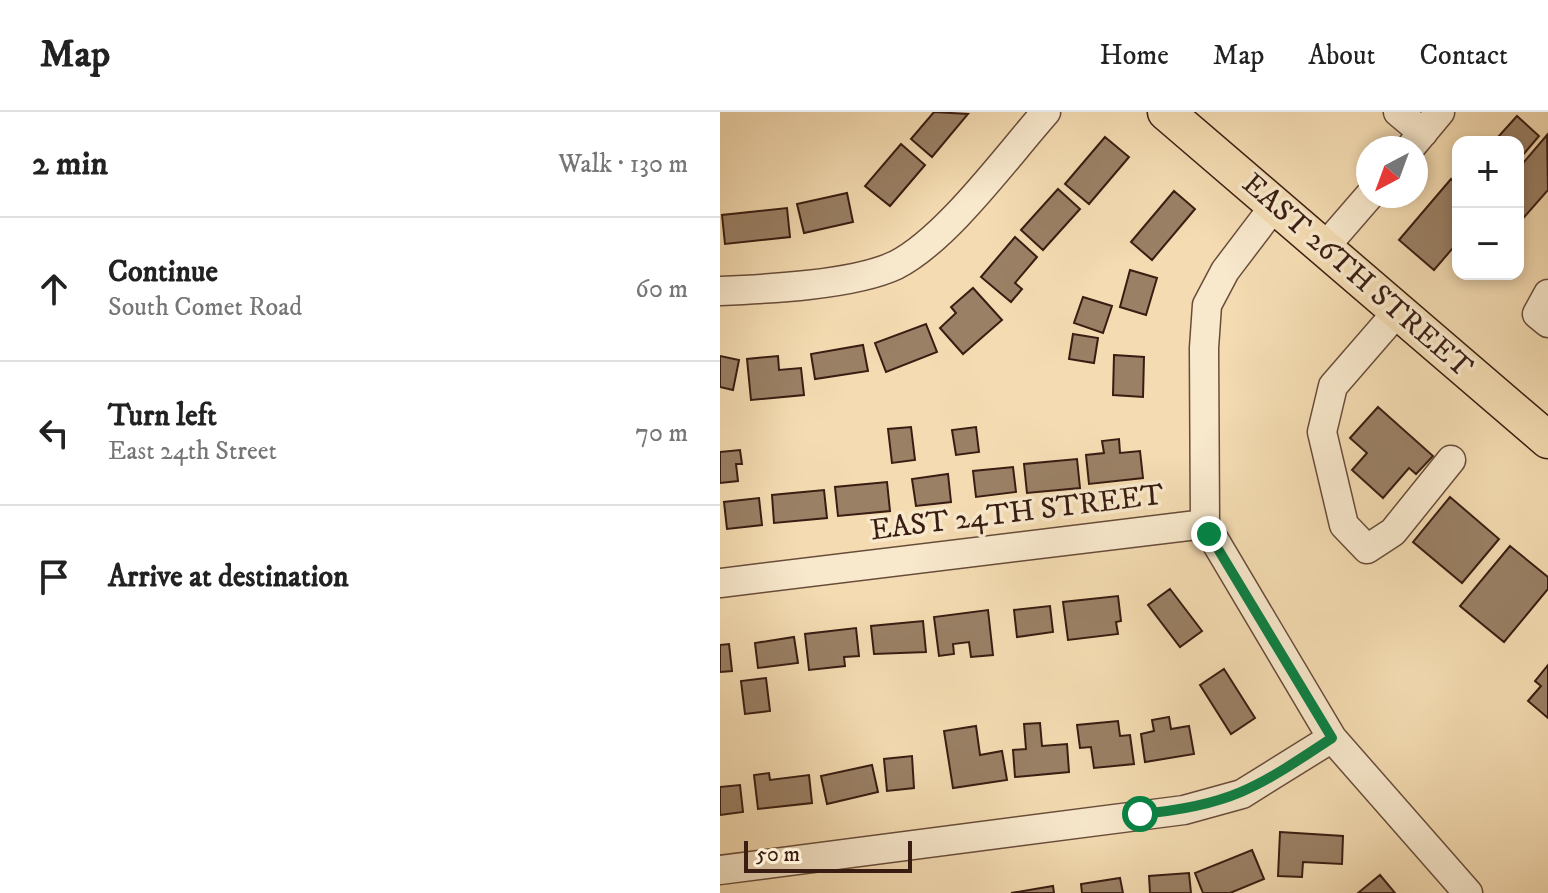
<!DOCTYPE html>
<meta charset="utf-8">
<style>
:root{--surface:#fff;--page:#f6f6f6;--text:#222;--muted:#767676;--line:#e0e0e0}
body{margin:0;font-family:"IM FELL DW Pica",serif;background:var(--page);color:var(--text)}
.controls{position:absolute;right:24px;top:24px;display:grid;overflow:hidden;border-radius:16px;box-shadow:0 4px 12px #0003}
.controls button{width:72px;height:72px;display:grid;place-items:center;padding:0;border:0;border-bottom:2px solid var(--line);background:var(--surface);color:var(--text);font:40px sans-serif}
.compass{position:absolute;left:636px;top:24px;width:72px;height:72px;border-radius:50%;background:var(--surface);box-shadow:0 4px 12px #0003;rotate:221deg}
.scale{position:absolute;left:24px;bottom:20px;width:168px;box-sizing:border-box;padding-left:8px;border:4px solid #391d12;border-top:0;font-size:22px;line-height:28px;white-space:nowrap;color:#391d12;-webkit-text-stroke:6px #f8e8cc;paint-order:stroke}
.stop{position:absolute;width:24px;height:24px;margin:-18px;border:6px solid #0b8043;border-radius:50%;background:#fff}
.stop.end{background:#0b8043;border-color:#fff;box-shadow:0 2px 8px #0008}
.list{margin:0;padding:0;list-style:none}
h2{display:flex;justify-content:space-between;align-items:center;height:104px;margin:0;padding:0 32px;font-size:34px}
h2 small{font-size:26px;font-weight:400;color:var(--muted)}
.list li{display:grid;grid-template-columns:52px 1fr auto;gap:24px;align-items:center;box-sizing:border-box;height:144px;padding:0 32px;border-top:2px solid var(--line)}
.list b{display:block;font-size:30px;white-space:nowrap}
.list p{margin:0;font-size:26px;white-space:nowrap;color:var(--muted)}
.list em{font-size:26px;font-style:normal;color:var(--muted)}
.icon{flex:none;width:44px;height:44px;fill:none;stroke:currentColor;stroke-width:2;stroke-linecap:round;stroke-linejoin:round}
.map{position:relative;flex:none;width:828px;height:781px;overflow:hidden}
header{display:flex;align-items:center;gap:48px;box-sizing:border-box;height:112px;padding:0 40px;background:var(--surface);border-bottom:2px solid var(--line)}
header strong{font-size:38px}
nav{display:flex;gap:44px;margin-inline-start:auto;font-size:28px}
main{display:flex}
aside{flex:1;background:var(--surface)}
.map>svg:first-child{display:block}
</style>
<header>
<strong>Map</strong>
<nav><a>Home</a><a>Map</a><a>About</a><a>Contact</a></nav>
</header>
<main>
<aside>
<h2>2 min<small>Walk · 130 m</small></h2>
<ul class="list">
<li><svg class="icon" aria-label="ahead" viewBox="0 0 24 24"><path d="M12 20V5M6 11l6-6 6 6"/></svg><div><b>Continue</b><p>South Comet Road</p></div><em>60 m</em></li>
<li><svg class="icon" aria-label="left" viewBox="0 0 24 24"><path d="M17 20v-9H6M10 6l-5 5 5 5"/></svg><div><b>Turn left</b><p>East 24th Street</p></div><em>70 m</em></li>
<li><svg class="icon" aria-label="arrive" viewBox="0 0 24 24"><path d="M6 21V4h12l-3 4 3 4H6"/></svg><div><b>Arrive at destination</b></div></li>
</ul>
</aside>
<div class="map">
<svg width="828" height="781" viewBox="0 0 828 781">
<rect width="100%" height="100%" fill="#f4dbb1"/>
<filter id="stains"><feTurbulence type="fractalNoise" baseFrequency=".0025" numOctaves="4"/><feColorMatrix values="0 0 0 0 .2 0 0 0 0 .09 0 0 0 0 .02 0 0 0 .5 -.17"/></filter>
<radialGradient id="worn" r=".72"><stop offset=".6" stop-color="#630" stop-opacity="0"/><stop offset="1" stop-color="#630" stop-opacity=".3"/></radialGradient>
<!-- building -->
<path fill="#9a8065" stroke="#391d12" stroke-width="2" d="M 214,0 L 248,2 L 212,45 L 191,27 Z
M 797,4 L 819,24 L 802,44 L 798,30 L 786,30 L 779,24 Z
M 827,23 L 828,78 L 798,112 L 798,57 Z
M 385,25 L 409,45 L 369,92 L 345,72 Z
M 181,32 L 205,53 L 170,94 L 145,74 Z
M 731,67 L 738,73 L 738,130 L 714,158 L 679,128 Z
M 338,77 L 360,97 L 323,138 L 301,118 Z
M 454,79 L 475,97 L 432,148 L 411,130 Z
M 127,81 L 133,110 L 84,121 L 77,92 Z
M 67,96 L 70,125 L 5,132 L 2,103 Z
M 295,125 L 317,145 L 295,171 L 302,177 L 291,190 L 261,165 Z
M 410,158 L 437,166 L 426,203 L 400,195 Z
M 253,176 L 282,208 L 243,242 L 220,216 L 236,201 L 231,195 Z
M 363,185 L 392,194 L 383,221 L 354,211 Z
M 206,212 L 217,240 L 166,260 L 155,231 Z
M 353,222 L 378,226 L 374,251 L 349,247 Z
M 143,233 L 148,259 L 95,267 L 91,242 Z
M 394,243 L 424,245 L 423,285 L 393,283 Z
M 0,244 L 19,248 L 13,278 L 0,275 Z
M 58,244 L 59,258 L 81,256 L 84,283 L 31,288 L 27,247 Z
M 658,295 L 713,344 L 696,362 L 689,356 L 663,386 L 632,358 L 647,341 L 630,326 Z
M 191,315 L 195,348 L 172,351 L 168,317 Z
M 256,315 L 259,340 L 236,343 L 232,318 Z
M 399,327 L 400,341 L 420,339 L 423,366 L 369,372 L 366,343 L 384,341 L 382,329 Z
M 20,338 L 22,352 L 16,352 L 18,369 L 0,371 L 0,340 Z
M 357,347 L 360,376 L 307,381 L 304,352 Z
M 293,355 L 296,380 L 256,385 L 253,359 Z
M 228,362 L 231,390 L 196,394 L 192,367 Z
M 167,370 L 170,399 L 118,404 L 115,375 Z
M 104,378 L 107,406 L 54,411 L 52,383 Z
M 730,385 L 779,427 L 742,471 L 693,430 Z
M 39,386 L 42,413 L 7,417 L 4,390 Z
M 790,434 L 828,465 L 828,477 L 784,530 L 740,494 Z
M 450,477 L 482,519 L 460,535 L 428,493 Z
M 398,484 L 401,509 L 396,510 L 398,522 L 348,528 L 343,490 Z
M 330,494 L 333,520 L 297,525 L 294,498 Z
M 268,498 L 273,543 L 251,545 L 249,530 L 233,532 L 234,542 L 219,544 L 214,505 Z
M 203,509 L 206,540 L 154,542 L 151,514 Z
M 136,516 L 139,544 L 124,545 L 125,554 L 89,558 L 85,522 Z
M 74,525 L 78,551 L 38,556 L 35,531 Z
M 9,532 L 12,559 L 0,560 L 0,533 Z
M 828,553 L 828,606 L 808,589 L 821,574 L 815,569 Z
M 504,557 L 535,606 L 511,622 L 480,573 Z
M 46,566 L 50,599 L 25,602 L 21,569 Z
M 449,605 L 451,617 L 469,614 L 474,642 L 425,650 L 421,622 L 434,619 L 432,608 Z
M 398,609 L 400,624 L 410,623 L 414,652 L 374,656 L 371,635 L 360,636 L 357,613 Z
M 320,611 L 322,634 L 347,632 L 349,660 L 295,665 L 293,638 L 306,637 L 304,612 Z
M 256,614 L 260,643 L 282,639 L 287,668 L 233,676 L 224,619 Z
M 192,644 L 194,676 L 167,679 L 164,647 Z
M 152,653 L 158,680 L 107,692 L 101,664 Z
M 49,661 L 50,668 L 89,663 L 92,691 L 38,697 L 34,663 Z
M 20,673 L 23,700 L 0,703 L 0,675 Z
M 560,720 L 623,724 L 622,752 L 583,750 L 582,765 L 558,764 Z
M 532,738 L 544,767 L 510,781 L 483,781 L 475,761 Z
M 469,761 L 471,781 L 430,781 L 429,764 Z
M 660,763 L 675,781 L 638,781 Z
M 400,766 L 403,781 L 362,781 L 361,772 Z
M 333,774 L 334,781 L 291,781 Z"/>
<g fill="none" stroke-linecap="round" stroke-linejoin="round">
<defs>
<path id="minor" d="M 678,0 L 703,21
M 690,36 L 720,0
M 604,136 L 649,84
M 0,179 C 47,177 134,173 176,153 C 227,127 287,44 326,0
M 828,182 L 817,202 L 828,211
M 678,199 L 613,274 L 602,320 L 624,413 L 647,437 L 673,420 L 731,348
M 485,412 L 484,236 L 487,193 L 505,159 L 555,93
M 0,471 L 485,412 L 612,626 L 748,781
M 0,758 L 464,698 L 522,682 L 612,626"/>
<path id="major" d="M 446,0 L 828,328"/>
</defs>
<!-- minor casing -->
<use href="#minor" stroke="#684c3a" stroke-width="31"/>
<!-- major casing -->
<use href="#major" stroke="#391d12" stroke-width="39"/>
<!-- minor -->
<use href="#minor" stroke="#f8e8cc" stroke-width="28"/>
<!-- major -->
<use href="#major" stroke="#f4dbb1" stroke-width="36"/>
</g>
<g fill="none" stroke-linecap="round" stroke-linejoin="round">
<!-- route -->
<path stroke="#0b8043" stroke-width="10" d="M 420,702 C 511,694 538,675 612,626 L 489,422"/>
</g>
<g text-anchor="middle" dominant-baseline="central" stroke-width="7" stroke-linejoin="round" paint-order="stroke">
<!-- street labels -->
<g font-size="30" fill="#391d12" stroke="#f8e8cc">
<text transform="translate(637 164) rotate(41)">EAST 26TH STREET</text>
<text transform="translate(297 401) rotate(-7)">EAST 24TH STREET</text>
</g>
</g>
<rect width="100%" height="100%" filter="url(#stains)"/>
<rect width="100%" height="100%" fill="url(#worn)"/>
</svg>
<div class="controls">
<button>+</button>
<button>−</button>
</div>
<svg class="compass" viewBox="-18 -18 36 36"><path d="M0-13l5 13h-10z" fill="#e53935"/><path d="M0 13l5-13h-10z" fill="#767676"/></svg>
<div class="scale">50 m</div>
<div class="stop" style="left:420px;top:702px"></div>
<div class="stop end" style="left:489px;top:422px"></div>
</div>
</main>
